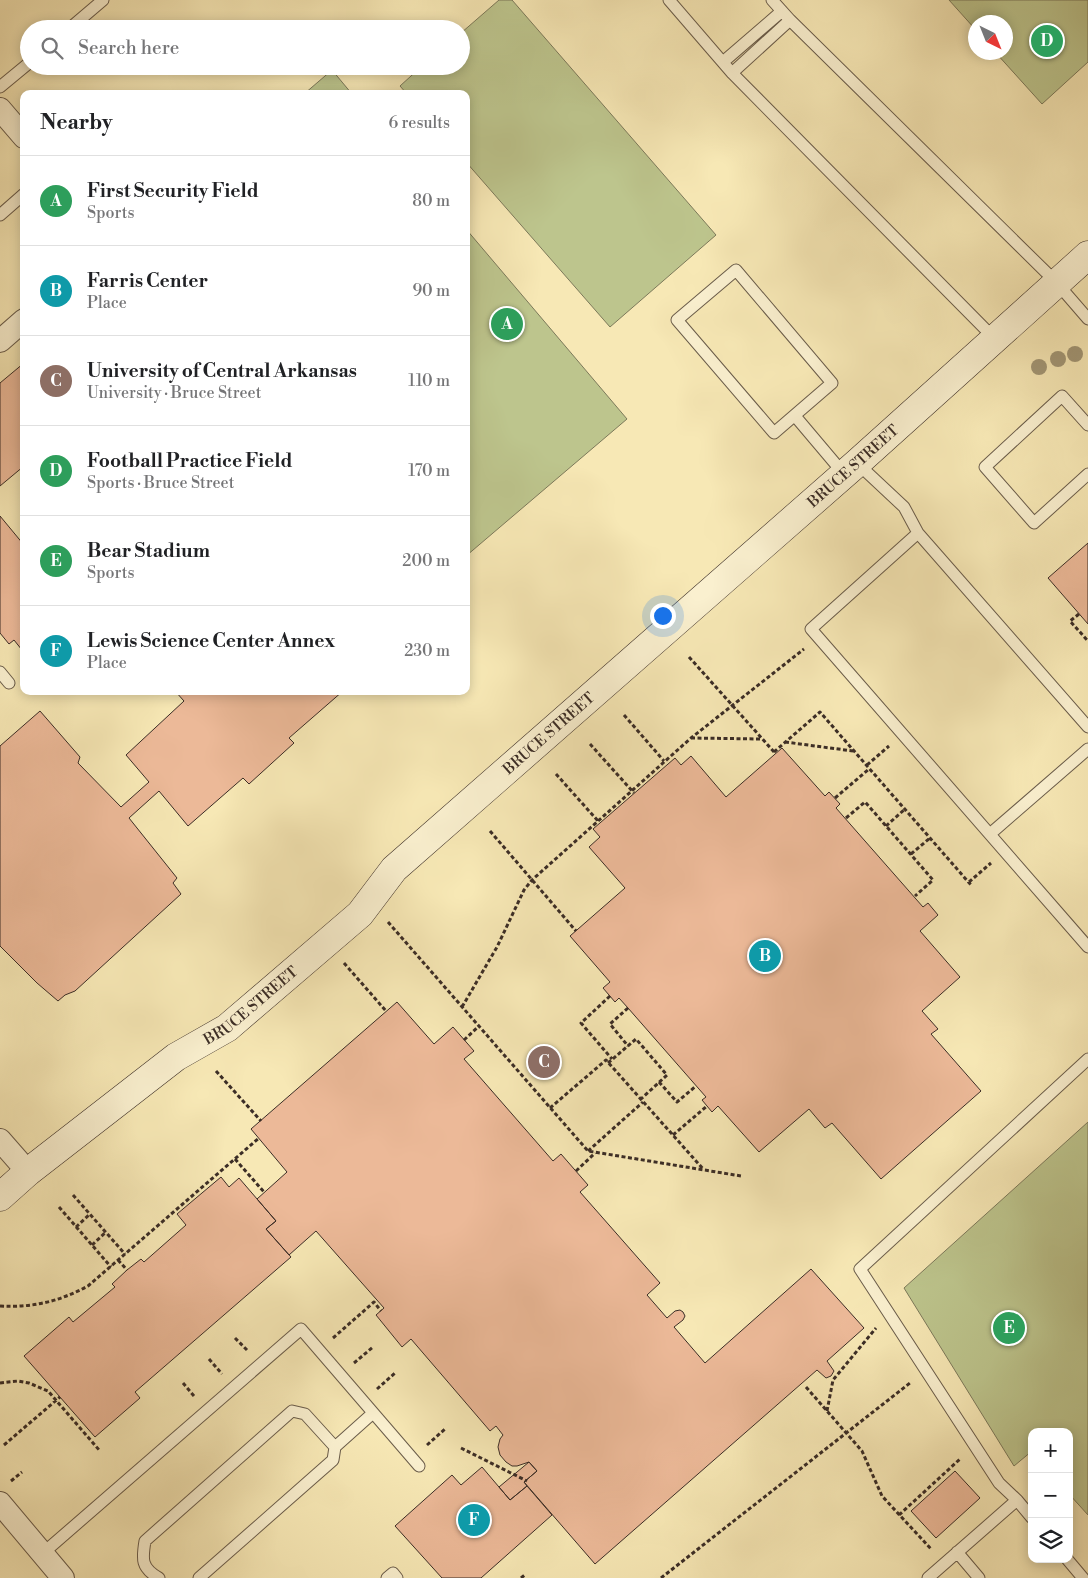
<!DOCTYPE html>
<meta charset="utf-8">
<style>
:root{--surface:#fff;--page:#f2f2f2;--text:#202124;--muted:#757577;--line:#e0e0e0;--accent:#8f2418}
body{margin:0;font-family:"Libre Bodoni",serif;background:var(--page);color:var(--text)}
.controls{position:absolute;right:15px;bottom:15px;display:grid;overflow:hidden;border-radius:10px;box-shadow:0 2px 12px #0003}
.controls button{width:45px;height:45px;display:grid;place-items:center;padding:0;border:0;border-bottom:1px solid var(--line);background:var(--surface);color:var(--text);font:25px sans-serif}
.compass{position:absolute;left:968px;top:15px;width:45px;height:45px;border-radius:50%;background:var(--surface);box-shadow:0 2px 12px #0003;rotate:137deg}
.you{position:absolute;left:662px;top:615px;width:18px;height:18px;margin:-12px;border:4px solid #fff;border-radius:50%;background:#1a73e8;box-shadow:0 0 0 8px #1a73e833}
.badge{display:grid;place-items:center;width:32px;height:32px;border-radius:50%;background:var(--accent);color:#fff;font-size:16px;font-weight:700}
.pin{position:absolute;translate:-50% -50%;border:2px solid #fff;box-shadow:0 1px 5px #0006}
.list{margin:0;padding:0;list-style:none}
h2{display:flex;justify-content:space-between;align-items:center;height:65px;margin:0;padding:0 20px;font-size:21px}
h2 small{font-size:16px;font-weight:400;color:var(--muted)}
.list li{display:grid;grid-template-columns:32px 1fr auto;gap:15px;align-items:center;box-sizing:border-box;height:90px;padding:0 20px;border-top:1px solid var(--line)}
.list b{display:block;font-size:19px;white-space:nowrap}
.list p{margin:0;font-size:16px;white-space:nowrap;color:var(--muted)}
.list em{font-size:16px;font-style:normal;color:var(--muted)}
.icon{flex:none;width:28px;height:28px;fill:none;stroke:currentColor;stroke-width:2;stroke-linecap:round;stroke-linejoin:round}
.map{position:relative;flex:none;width:1088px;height:1578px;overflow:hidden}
.search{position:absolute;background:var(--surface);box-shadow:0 2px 12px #0003;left:20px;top:20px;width:450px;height:55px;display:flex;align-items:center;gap:12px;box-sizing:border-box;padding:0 18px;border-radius:28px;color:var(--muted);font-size:19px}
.panel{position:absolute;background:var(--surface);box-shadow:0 2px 12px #0003;left:20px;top:90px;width:450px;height:605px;border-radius:10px}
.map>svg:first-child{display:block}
</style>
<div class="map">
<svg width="1088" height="1578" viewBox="0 0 1088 1578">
<rect width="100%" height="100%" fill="#f7e8b5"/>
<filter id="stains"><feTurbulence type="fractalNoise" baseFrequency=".004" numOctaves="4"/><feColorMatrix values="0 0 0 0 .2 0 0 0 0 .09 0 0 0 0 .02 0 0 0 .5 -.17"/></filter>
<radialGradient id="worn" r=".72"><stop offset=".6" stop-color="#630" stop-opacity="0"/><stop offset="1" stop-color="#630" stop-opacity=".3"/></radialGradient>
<!-- green -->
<path fill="#bdc58d" stroke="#7c795a" d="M 499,0 L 512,0 L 716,235 L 610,327 L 466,162 L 466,94 L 407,94 L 400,86 L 422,66 L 461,66 L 461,33 Z
M 949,0 L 1088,0 L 1088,62 L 1042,104 L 996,53 L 1006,52 L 1006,22 L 976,22 L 975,29 Z
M 332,70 L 352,94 L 304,94 Z
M 466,229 L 627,419 L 466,556 Z
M 1088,1122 L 1088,1515 L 1069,1494 L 1069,1432 L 1032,1432 L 1032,1451 L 1014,1466 L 904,1288 Z"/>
<!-- building -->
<path fill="#ecb998" stroke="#3b2d26" d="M 24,363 L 24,466 L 0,486 L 0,383 Z
M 0,516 L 24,545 L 24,648 L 22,650 L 14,640 L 9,644 L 0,633 Z
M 1088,543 L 1088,624 L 1048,578 Z
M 175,691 L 343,691 L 289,738 L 294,743 L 249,784 L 243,778 L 188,826 L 159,791 L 129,818 L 177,878 L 173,883 L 181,894 L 75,991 L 65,995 L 58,1001 L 37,983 L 0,946 L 0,746 L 40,711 L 80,757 L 78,763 L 121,807 L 149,782 L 126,755 L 184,701 Z
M 782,748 L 825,796 L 829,792 L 840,804 L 836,808 L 923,907 L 928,903 L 938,915 L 920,931 L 960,977 L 922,1011 L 938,1029 L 931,1034 L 981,1091 L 881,1179 L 832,1123 L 825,1128 L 809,1109 L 759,1152 L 718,1106 L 712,1112 L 702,1100 L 706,1097 L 628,1008 L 619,998 L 615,1002 L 603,988 L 610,982 L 570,936 L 625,888 L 589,847 L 600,837 L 593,829 L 675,758 L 681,765 L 691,756 L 726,797 Z
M 397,1002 L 434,1044 L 453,1027 L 474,1051 L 464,1059 L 553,1161 L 561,1154 L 588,1185 L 580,1192 L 660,1283 L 647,1295 L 667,1318 L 675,1311 L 680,1310 L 683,1312 L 685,1316 L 683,1320 L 674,1327 L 705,1363 L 811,1269 L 864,1328 L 827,1361 L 834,1371 L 831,1376 L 826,1378 L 817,1370 L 595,1564 L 524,1482 L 537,1471 L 529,1462 L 517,1466 L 512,1466 L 506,1462 L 500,1455 L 498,1447 L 500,1439 L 503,1435 L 496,1426 L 490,1431 L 411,1339 L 402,1347 L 376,1315 L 384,1308 L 316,1231 L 289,1255 L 266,1229 L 276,1221 L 257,1199 L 287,1172 L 251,1129 Z
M 221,1177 L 229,1187 L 239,1178 L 276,1221 L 266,1229 L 291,1257 L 135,1392 L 140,1398 L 95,1437 L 24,1356 L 69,1317 L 73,1322 L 115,1287 L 112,1284 L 127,1270 L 141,1259 L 144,1262 L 186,1225 L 177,1214 Z
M 529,1462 L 537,1471 L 524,1482 L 527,1486 L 510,1500 L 499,1487 Z
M 482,1467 L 510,1500 L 527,1486 L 552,1515 L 481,1578 L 442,1578 L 395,1526 L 452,1475 L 461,1485 Z
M 955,1471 L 980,1498 L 936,1538 L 911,1511 Z"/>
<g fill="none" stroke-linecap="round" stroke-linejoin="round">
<defs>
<path id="lane" d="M 669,0 L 732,73 L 994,338
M 772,0 L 790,20 L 1056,282 L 1088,319
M 69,29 L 103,0
M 723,62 L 782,11
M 732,73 L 790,20
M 0,87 L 29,63
M 0,215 L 24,194
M 736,270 L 832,383 L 774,433 L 677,320 Z
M 795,416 L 844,474
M 1088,425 L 1062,396 L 985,467 L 1034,523 L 1088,474
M 857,463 L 904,507 L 918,533 L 1088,727
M 918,533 L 811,629 L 1088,947
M 0,672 L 9,683
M 990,834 L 1088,749
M 1032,1518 L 1017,1500 L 999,1483 L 860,1269 L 1088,1059
M 957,1552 L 979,1578
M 42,1554 L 301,1329 L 419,1466
M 1067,1559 L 1083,1578
M 159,1578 C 141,1568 142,1559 145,1541 L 292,1411 L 305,1414 L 335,1447
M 199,1578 L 333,1460 L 335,1447 L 373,1413
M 387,1578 L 393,1573 L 397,1578
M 928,1578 L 1017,1500"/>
<path id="street" d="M 0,109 L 24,137
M 0,341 L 24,320
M 0,1140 L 28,1172
M 0,1503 L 63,1578"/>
<g id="secondary">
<path id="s1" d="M 0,1197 L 28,1172 L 176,1057 L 227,1028 L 360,914 L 394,869 L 857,463 L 1088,255"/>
</g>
</defs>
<!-- lane casing -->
<use href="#lane" stroke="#6a5c4a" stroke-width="13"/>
<!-- street casing -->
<use href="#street" stroke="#6a5c4a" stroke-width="24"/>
<!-- secondary casing -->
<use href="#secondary" stroke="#3b2d26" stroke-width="29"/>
<!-- path -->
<path stroke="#3b2d26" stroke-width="3" stroke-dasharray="4 2.5" stroke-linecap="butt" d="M 1079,614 L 1070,621 L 1088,641
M 689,657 L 775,753
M 624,715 L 664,761
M 691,738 L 762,739
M 785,742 L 853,751
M 590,744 L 634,793
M 774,752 L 820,712 L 971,885
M 867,765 L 889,746
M 556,774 L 598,821
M 835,798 L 869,769
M 846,818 L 865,802 L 873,811 L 933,880 L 915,896
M 886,826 L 905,809
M 490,831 L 576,931
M 911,854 L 930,838
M 969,882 L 991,863
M 388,922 L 588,1151 L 741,1176
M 344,963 L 386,1011
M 610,996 L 581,1023 L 612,1059
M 462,1007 L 497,947 L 524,890 L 532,880 L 691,738 L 804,649
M 628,1008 L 610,1024 L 628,1046
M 464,1040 L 479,1026
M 608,1063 L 636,1039 L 667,1075 L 641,1099
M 216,1071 L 261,1121
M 659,1082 L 677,1102 L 696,1086
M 550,1108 L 606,1060 L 704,1170
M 673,1135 L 707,1106
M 588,1151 L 643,1102
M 235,1159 L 264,1192
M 576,1171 L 595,1153
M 73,1195 L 125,1254
M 59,1207 L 111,1267
M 76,1227 L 90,1214
M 92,1245 L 106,1232
M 118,1260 L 127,1270
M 0,1306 C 33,1308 60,1301 88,1286 L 259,1138
M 235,1338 L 247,1350
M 333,1338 L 374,1302 L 381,1311
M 209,1359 L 222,1374
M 354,1363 L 373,1347
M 0,1383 L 18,1381 L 29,1383 L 48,1391 L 100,1451
M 183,1383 L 194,1396
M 806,1387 L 862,1451 L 882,1496 L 931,1549
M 377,1389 L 395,1373
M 827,1411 L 833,1380 L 876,1328
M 4,1445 L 60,1397
M 427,1445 L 445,1429
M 461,1448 L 527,1481
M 11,1481 L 22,1472
M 899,1515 L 960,1459
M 521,1578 L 526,1574
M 661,1578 L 910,1383"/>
<!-- lane -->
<use href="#lane" stroke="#faf0cf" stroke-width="11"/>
<!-- street -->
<use href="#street" stroke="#faf0cf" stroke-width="22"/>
<!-- secondary -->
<use href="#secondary" stroke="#faf0cf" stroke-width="28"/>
</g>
<!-- trees -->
<g fill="#a29675">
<circle cx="1075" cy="354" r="8"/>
<circle cx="1058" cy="359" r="8"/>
<circle cx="1039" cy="367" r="8"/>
</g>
<g text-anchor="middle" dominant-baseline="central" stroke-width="4" stroke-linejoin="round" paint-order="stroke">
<!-- street labels -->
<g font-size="15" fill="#3b2d26" stroke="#faf0cf">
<text stroke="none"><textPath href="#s1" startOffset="1126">BRUCE STREET</textPath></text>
<text stroke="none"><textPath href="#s1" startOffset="721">BRUCE STREET</textPath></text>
<text stroke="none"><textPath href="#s1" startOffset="316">BRUCE STREET</textPath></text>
</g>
</g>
<rect width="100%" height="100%" filter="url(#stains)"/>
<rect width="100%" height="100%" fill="url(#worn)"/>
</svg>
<div class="controls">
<button>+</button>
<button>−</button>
<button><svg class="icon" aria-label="layers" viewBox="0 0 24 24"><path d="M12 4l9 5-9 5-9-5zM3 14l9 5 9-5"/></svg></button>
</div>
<svg class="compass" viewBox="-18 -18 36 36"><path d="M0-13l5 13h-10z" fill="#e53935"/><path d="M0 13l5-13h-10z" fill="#757577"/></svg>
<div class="you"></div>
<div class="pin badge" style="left:507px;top:324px;background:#2e9e5b">A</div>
<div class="pin badge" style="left:765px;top:956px;background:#0f9aa8">B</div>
<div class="pin badge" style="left:544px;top:1062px;background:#8d6e63">C</div>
<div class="pin badge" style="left:1047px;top:41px;background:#2e9e5b">D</div>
<div class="pin badge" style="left:1009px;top:1328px;background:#2e9e5b">E</div>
<div class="pin badge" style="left:474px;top:1520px;background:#0f9aa8">F</div>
<div class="search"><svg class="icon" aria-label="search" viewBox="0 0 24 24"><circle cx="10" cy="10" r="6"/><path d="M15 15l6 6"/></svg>Search here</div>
<section class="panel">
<h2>Nearby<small>6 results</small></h2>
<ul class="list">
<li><span class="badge" style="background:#2e9e5b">A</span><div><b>First Security Field</b><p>Sports</p></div><em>80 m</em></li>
<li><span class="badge" style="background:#0f9aa8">B</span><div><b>Farris Center</b><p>Place</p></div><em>90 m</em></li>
<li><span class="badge" style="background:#8d6e63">C</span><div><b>University of Central Arkansas</b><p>University · Bruce Street</p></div><em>110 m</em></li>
<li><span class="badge" style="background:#2e9e5b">D</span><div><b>Football Practice Field</b><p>Sports · Bruce Street</p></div><em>170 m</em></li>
<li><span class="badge" style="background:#2e9e5b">E</span><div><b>Bear Stadium</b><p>Sports</p></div><em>200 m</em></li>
<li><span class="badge" style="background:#0f9aa8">F</span><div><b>Lewis Science Center Annex</b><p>Place</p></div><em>230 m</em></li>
</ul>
</section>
</div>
